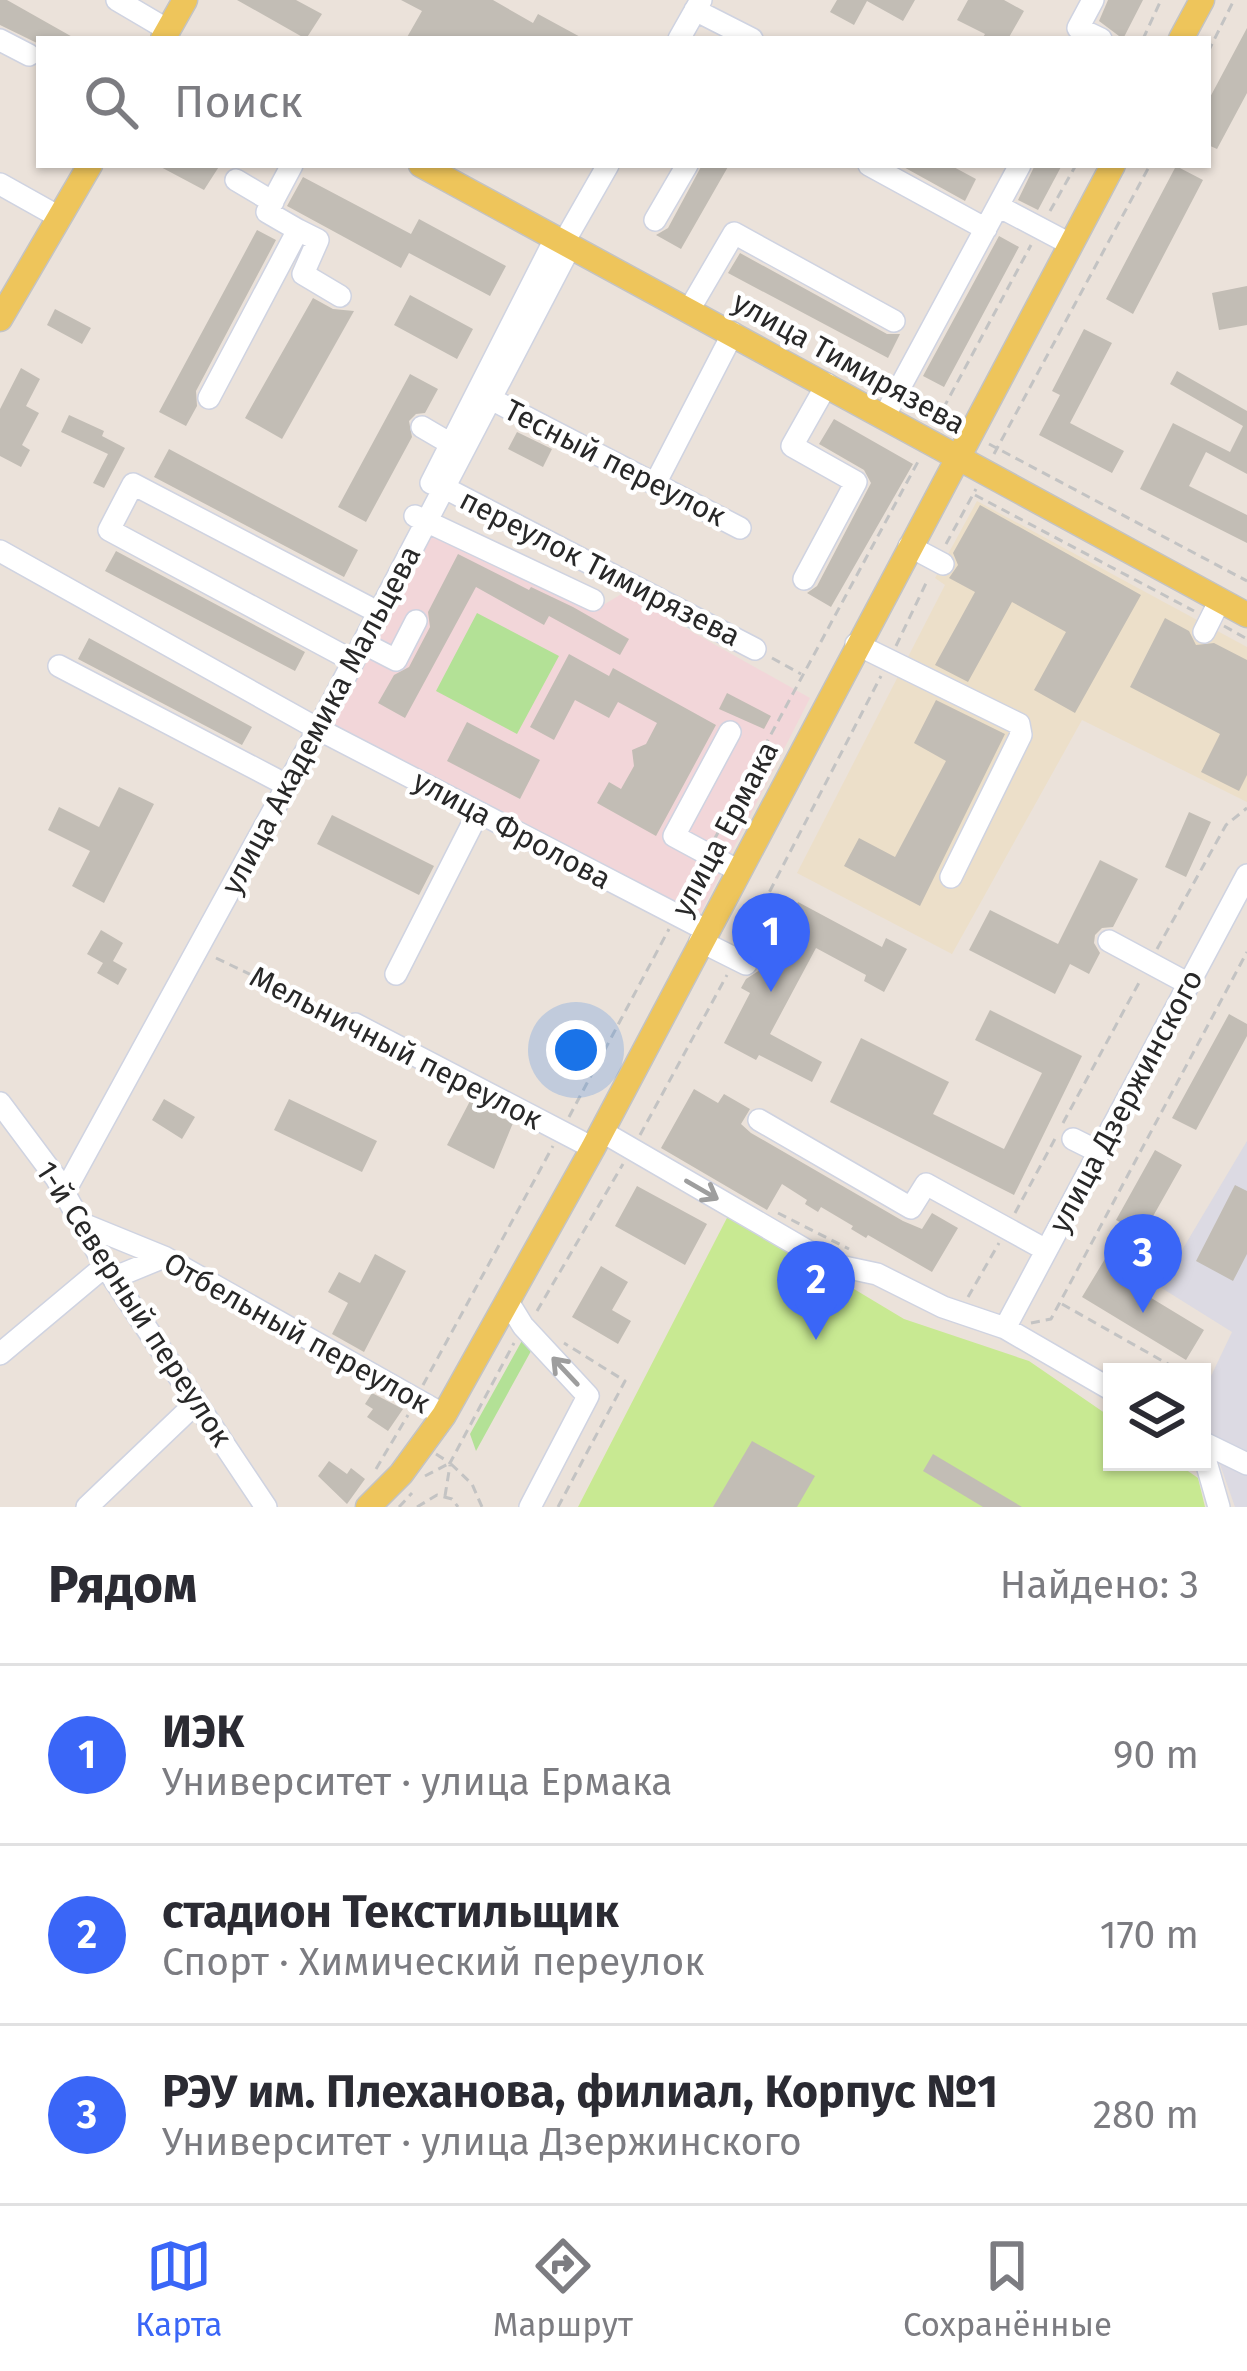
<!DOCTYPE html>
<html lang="ru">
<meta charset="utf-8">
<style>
:root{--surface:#fff;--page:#f2f2f3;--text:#2b2b33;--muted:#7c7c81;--line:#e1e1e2;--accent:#3a66f7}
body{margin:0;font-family:"Fira Sans",sans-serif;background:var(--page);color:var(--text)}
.controls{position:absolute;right:36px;bottom:36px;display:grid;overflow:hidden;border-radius:0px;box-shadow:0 3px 9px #0004}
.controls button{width:108px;height:108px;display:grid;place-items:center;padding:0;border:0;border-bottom:3px solid var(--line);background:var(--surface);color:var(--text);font:60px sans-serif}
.you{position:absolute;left:576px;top:1050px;width:42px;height:42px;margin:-30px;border:9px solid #fff;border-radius:50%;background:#1a73e8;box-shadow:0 0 0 18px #1a73e833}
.badge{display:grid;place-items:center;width:78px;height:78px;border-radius:50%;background:var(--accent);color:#fff;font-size:39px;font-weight:700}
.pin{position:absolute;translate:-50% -99px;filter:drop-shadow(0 3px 6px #0008)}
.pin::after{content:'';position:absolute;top:63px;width:42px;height:36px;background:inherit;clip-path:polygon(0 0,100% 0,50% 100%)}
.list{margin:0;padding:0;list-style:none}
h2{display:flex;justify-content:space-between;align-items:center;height:156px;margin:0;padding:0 48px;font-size:51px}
h2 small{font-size:39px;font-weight:400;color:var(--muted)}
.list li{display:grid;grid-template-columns:78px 1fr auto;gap:36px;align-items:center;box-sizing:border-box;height:180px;padding:0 48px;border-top:3px solid var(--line)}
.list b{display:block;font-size:45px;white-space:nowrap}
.list p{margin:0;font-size:39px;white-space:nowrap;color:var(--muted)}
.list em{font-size:39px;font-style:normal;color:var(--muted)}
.icon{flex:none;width:66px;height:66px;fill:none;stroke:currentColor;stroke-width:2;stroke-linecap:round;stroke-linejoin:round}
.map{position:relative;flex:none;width:1247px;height:1507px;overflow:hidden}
.search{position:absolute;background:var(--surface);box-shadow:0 3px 9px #0004;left:36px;right:36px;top:36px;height:132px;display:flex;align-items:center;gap:30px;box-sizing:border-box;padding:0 42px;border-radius:0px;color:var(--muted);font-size:45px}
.sheet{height:696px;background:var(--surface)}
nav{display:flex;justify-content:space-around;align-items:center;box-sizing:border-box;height:168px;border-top:3px solid var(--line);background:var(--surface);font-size:33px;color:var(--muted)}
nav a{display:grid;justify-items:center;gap:6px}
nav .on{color:var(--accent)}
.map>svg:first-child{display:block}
</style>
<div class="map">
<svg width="1247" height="1507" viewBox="0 0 1247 1507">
<rect width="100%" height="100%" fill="#ebe2da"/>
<!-- industrial -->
<path fill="#dcdae3" d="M 1247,1141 L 1247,1507 L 1235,1507 L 1202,1413 L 1202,1395 L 1232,1332 L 1160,1287 Z"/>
<!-- education -->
<path fill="#ecdfc9" d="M 977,501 L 1247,647 L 1247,802 L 1082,720 L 952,954 L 797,873 L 945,585 L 935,578 Z"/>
<!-- medical -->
<path fill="#f2d6d9" d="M 438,519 L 605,604 L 623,593 L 810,698 L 699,916 L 330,725 Z"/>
<!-- green -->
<path fill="#b3e196" d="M 477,613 L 559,656 L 517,734 L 436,691 Z
M 524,1337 L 536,1342 L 476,1451 L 470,1434 Z"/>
<!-- pitch -->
<path fill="#c8e992" d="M 729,1214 L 904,1319 L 1029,1361 L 1112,1418 L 1112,1462 L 1175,1462 L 1198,1478 L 1205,1507 L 578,1507 Z"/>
<!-- building -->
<path fill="#c2bdb5" d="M 0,0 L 7,0 L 76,39 L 39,39 L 39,44 L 0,25 Z
M 237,0 L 296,0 L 322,14 L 306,39 Z
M 401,0 L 493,0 L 533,23 L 538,14 L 584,39 L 406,39 L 422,11 Z
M 837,0 L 915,0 L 903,21 L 867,1 L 854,25 L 830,12 Z
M 968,0 L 1004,0 L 1024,11 L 1008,39 L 982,39 L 985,34 L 957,20 Z
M 1108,0 L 1143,0 L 1123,39 L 1099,21 Z
M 1247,28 L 1247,93 L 1217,149 L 1208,145 L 1208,101 Z
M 157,165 L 220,165 L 204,190 Z
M 702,165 L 729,165 L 681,249 L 656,235 L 668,228 Z
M 900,165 L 950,165 L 976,179 L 965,201 Z
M 1035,165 L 1062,165 L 1038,210 L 1018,200 Z
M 1176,166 L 1203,180 L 1133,314 L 1106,299 Z
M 303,177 L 411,234 L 419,219 L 506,266 L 490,296 L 409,253 L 401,268 L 287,206 Z
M 257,230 L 276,240 L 196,391 L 197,406 L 186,426 L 159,412 Z
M 999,236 L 1019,247 L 944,387 L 923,376 Z
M 740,253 L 887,334 L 900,334 L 888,358 L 728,273 Z
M 1247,286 L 1247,325 L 1219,330 L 1212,293 Z
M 410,295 L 473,329 L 457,359 L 394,325 Z
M 313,298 L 333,309 L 354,311 L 282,439 L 245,418 Z
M 55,309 L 91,328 L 82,344 L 47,325 Z
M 1084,329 L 1112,343 L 1070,423 L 1124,451 L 1112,473 L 1039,435 L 1060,395 L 1052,391 Z
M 21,368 L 40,379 L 26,406 L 39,413 L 22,445 L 30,450 L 21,467 L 0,456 L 0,409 Z
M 1177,371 L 1247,411 L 1247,474 L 1206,452 L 1189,486 L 1247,515 L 1247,543 L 1140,489 L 1173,423 L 1230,452 L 1243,426 L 1170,384 Z
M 410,374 L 438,389 L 425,413 L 416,414 L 409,421 L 412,437 L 366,522 L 338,507 Z
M 69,415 L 104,431 L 102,436 L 125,448 L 104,488 L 93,483 L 108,454 L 61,432 Z
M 834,419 L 913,464 L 831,607 L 807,593 L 817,586 L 871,483 L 864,470 L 819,444 Z
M 517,432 L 552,449 L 543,467 L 508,449 Z
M 169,449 L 358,550 L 344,577 L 154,477 Z
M 980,505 L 1141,595 L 1075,713 L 1034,690 L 1066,632 L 1012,602 L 968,682 L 935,665 L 975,592 L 949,578 L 958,565 L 953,553 Z
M 116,551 L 305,652 L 295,671 L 105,571 Z
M 458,554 L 529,590 L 531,587 L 573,607 L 629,639 L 620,655 L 549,616 L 544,625 L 476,587 L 405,718 L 378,703 L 394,675 L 409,667 L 430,627 L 428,612 Z
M 1165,618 L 1189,631 L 1196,645 L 1214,643 L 1247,660 L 1247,775 L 1239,791 L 1201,772 L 1220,734 L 1130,687 Z
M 89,638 L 252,727 L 242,745 L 78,659 Z
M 569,654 L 609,676 L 613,668 L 716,725 L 656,836 L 597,803 L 609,782 L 621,789 L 634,766 L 632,750 L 646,744 L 657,723 L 618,702 L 609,718 L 575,700 L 554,740 L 530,727 Z
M 727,693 L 771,716 L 764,729 L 719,709 Z
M 936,700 L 1005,734 L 920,906 L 844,866 L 859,838 L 895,857 L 946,761 L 914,743 Z
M 467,722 L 540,760 L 520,799 L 447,761 Z
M 119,787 L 154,804 L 104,903 L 72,886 L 90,851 L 48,830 L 59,807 L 99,827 Z
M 1189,812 L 1211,822 L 1186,877 L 1165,867 Z
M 332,815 L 434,866 L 419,895 L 317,844 Z
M 1100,860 L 1138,879 L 1113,927 L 1102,928 L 1095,935 L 1094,943 L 1100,953 L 1089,974 L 1070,964 L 1055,994 L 969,950 L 990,910 L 1058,944 Z
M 798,902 L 882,947 L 886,938 L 907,949 L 884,992 L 864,981 L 866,975 L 816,948 L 770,1034 L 822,1062 L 812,1082 L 759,1055 L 756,1060 L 724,1043 L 750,993 L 741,988 L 746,979 L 760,970 L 758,955 L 760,953 L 769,957 Z
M 101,930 L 123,943 L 113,961 L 127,969 L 118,985 L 97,973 L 103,963 L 87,954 Z
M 990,1010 L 1082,1056 L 1014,1195 L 830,1102 L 861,1038 L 949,1082 L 933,1114 L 1004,1149 L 1042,1073 L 975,1040 Z
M 1229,1014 L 1247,1024 L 1247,1036 L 1196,1130 L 1172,1118 Z
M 694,1089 L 718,1103 L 724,1094 L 750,1109 L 741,1124 L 751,1133 L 903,1221 L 922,1229 L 932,1213 L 958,1228 L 932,1272 L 868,1235 L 866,1238 L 851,1229 L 853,1226 L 821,1207 L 818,1212 L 805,1204 L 807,1200 L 782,1184 L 767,1210 L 661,1148 Z
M 164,1099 L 195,1117 L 182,1139 L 152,1120 Z
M 289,1099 L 377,1141 L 362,1172 L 274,1130 Z
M 470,1101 L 513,1123 L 494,1169 L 447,1145 Z
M 1155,1150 L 1182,1165 L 1143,1234 L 1116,1220 Z
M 1235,1185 L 1247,1191 L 1247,1254 L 1233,1281 L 1196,1261 Z
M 637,1186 L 707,1224 L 685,1265 L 615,1226 Z
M 1111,1249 L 1126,1258 L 1115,1276 L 1204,1330 L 1186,1360 L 1082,1297 Z
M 375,1254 L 406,1271 L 364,1352 L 332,1334 L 348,1303 L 328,1292 L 339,1272 L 360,1283 Z
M 601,1266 L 628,1282 L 612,1310 L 631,1321 L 618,1344 L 572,1317 Z
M 372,1393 L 403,1409 L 388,1431 L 367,1417 L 373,1409 L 365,1404 Z
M 752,1441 L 815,1476 L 797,1507 L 713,1507 Z
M 933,1454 L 1022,1507 L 983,1507 L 923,1471 Z
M 329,1461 L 347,1474 L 351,1468 L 365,1479 L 347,1504 L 318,1476 Z"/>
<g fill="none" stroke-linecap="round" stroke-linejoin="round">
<defs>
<path id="minor" d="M 117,0 L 168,30
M 1093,0 L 1078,28 L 1101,39
M 695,10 L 752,39
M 679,39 L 701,0
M 0,40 L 29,55
M 869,165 L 986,229
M 236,180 L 273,202
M 0,184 L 59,217
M 998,206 L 1070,244
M 655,220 L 687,165
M 298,230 L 318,240 L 303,274 L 340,296
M 564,242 L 608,165
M 689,310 L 734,233 L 894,321
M 209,398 L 298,230 L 267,212 L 292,165
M 491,399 L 740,528
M 885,415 L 1020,165
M 422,427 L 451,444
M 656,482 L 733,333
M 431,483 L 556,237
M 445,488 L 755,649
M 415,516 L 593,600
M 909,546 L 943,564
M 0,551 L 318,729 L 706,930
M 804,579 L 856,482 L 792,446 L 827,384
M 1204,632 L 1220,600
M 363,643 L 396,660 L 416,621
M 856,644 L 1019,724 L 1021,735 L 951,877
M 342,655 L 109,530 L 133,484 L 368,607
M 59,666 L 277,780
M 730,732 L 674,836 L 737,870
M 700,941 L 746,964
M 1109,941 L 1189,984
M 396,974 L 478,813
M 355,1024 L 593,1148
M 0,1103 L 56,1178 L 105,1266 L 266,1507
M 759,1120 L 911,1208 L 926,1184 L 1046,1250
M 601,1131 L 830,1264 L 877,1274 L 943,1307 L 1005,1328 L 1112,1390
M 1073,1139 L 1099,1152
M 65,1191 L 318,729 L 571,245
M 83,1224 L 164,1257 L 444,1415
M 113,1278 L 164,1257
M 507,1300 L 523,1326 L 588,1396 L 530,1507
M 1005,1328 L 1247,875
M 0,1354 L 105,1266
M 1202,1442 L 1247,1464
M 1202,1448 L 1219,1507
M 87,1507 L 196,1403"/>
<path id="major" d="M 163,39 L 185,0
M 1181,39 L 1202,0
M 421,165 L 1247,615
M 0,319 L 90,165
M 368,1507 L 401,1474 L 444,1415 L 593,1148 L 1113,165"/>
</defs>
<!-- minor casing -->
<use href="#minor" stroke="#cfd3e1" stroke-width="24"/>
<!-- major casing -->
<use href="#major" stroke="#c3c3c3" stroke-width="27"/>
<!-- path -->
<path stroke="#c3c3c3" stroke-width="3" stroke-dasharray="9 6" stroke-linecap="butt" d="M 1143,39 L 1161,0
M 1208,52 L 1234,0
M 1050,211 L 1076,165
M 936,422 L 1031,245
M 989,444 L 1247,581
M 994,454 L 1150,165
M 975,495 L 1194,611
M 946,544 L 976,489
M 1224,626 L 1247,639
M 896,646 L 928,579
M 772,658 L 801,674
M 714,840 L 920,458
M 684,899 L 698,870
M 742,945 L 881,676
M 1157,949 L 1226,825 L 1247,808
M 216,958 L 337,1016
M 569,1117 L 669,929
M 1063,1123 L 1141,979
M 640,1135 L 727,975
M 778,1213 L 849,1249
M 1015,1213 L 1056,1137
M 968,1297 L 999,1243
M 1062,1304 L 1182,1372
M 537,1311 L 623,1164
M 1031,1323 L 1051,1319 L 1247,952
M 423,1385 L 553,1146
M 436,1454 L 450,1463 L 514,1343
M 451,1464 L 472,1484 L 482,1507
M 376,1469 L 408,1415
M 425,1476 L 448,1464
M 445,1496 L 450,1465
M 399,1507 L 412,1493
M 417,1507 L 437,1495 L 452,1499 L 458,1507
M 558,1507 L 625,1381 L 564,1343"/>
<!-- minor -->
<use href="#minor" stroke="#fff" stroke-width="21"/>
<!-- major -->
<use href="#major" stroke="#eec55b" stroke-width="24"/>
</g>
<!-- one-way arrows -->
<defs><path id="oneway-shaft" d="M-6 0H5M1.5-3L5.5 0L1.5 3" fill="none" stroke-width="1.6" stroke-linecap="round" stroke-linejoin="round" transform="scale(3)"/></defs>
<g stroke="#9e9e9e">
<use href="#oneway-shaft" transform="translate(702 1190) rotate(30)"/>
<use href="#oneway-shaft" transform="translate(565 1371) rotate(-133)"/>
</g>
<g text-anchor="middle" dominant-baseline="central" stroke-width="9" stroke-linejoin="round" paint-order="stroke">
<!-- street labels -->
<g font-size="30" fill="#282828" stroke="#fff">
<text transform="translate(849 363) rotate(29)">улица Тимирязева</text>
<text transform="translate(615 463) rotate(27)">Тесный переулок</text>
<text transform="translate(600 568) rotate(27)">переулок Тимирязева</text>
<text transform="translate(321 720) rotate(-62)">улица Академика Мальцева</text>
<text transform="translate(725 829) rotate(-62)">улица Ермака</text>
<text transform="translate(512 830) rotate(28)">улица Фролова</text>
<text transform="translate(396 1048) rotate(27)">Мельничный переулок</text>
<text transform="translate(1126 1101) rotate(-62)">улица Дзержинского</text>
<text transform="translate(134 1304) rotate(57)">1-й Северный переулок</text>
<text transform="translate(297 1333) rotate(29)">Отбельный переулок</text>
</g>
</g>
</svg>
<div class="controls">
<button><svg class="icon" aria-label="layers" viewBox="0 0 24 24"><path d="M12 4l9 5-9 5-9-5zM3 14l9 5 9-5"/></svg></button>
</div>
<div class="you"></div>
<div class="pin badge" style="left:771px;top:992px">1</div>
<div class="pin badge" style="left:816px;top:1340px">2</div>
<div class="pin badge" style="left:1143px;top:1313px">3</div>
<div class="search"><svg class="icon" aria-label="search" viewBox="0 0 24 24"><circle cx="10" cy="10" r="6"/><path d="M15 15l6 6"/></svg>Поиск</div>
</div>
<section class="sheet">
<h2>Рядом<small>Найдено: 3</small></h2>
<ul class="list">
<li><span class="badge">1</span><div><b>ИЭК</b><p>Университет · улица Ермака</p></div><em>90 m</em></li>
<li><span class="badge">2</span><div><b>стадион Текстильщик</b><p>Спорт · Химический переулок</p></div><em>170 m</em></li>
<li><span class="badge">3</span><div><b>РЭУ им. Плеханова, филиал, Корпус №1</b><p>Университет · улица Дзержинского</p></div><em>280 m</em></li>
</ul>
</section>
<nav>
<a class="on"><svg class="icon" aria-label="map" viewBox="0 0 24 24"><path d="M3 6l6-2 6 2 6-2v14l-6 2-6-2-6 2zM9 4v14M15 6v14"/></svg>Карта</a>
<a><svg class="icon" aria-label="directions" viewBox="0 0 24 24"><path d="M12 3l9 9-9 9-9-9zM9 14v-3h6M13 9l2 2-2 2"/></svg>Маршрут</a>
<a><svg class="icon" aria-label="saved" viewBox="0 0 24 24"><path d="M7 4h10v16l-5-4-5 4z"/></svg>Сохранённые</a>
</nav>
